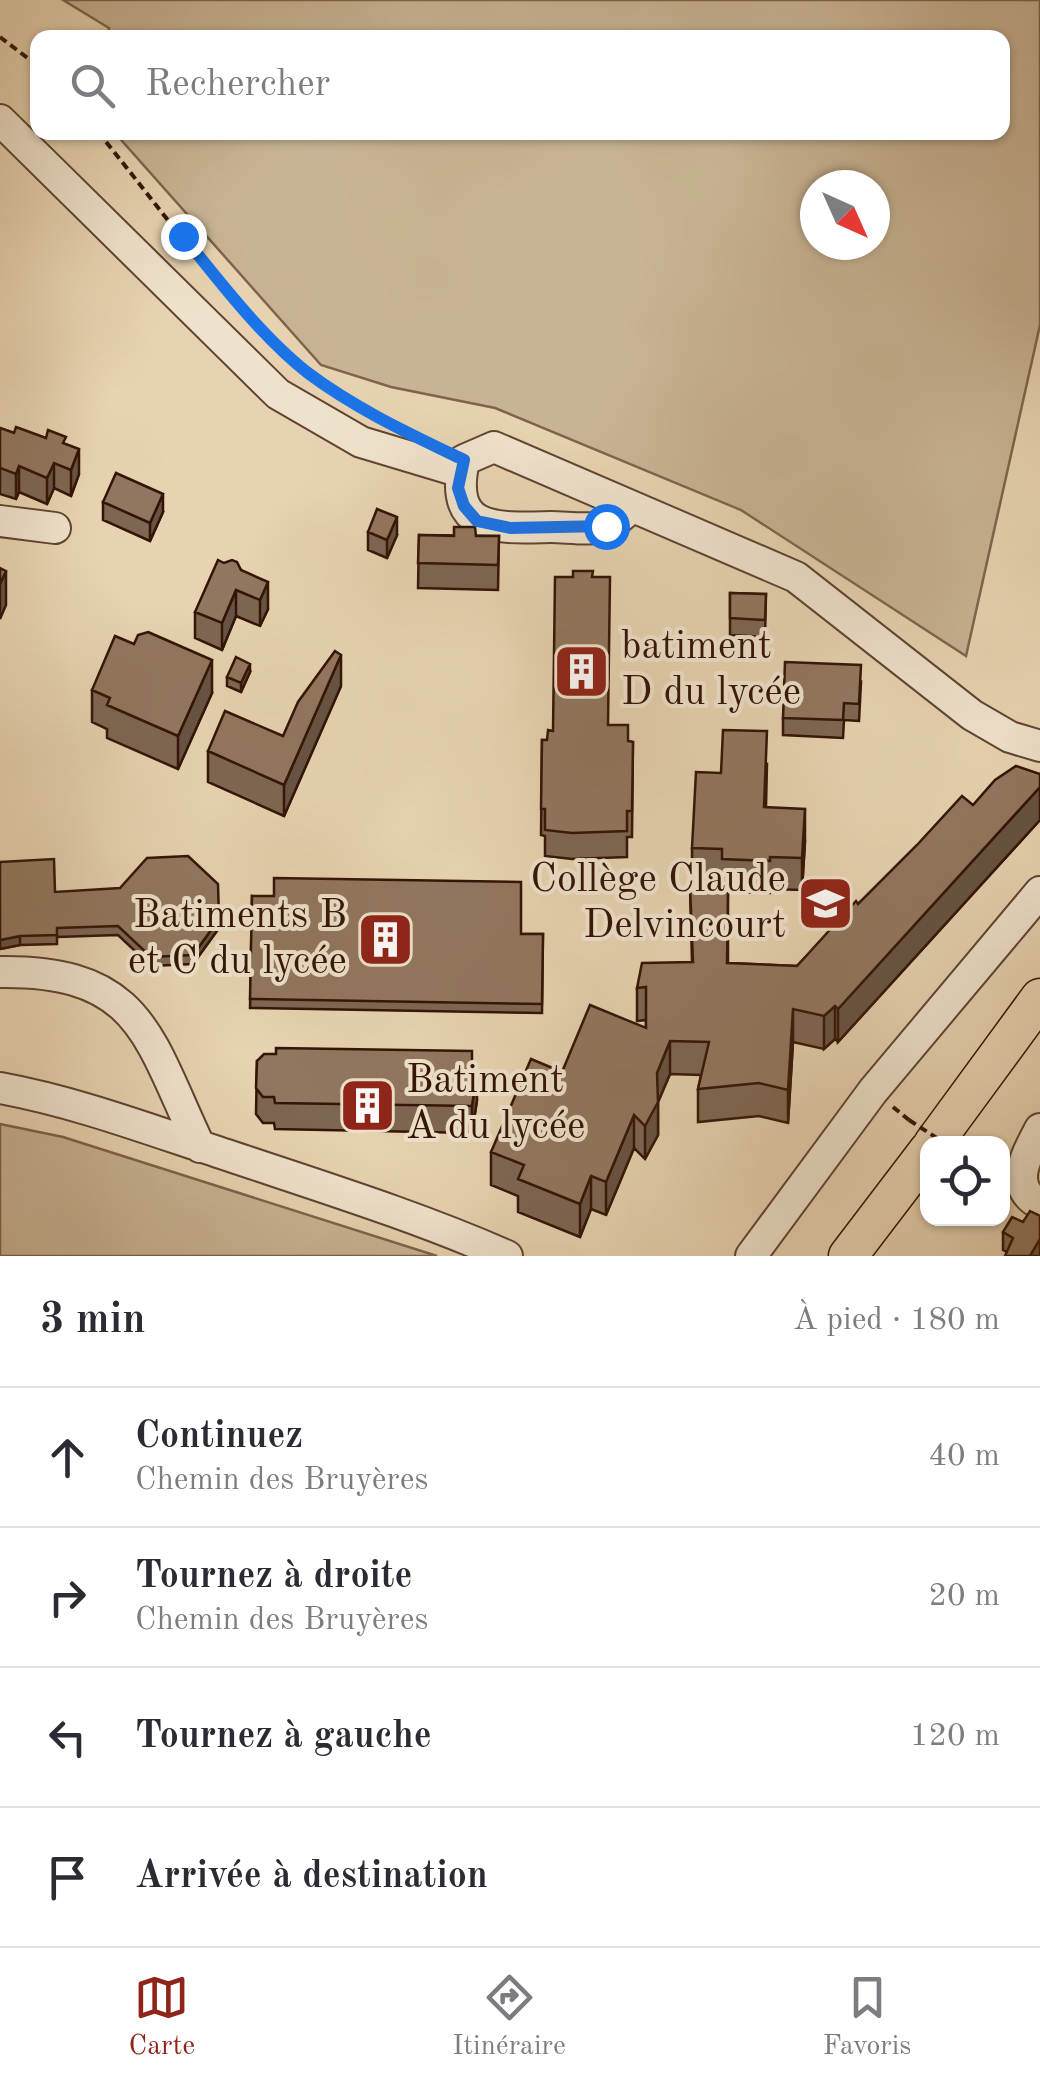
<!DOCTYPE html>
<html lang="fr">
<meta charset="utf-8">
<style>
:root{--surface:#fff;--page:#f7f7f7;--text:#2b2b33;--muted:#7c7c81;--line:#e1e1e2;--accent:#8f2418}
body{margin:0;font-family:"Old Standard TT",serif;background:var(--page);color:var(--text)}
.controls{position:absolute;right:30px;bottom:30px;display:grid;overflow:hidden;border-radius:20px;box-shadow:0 2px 8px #0004}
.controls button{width:90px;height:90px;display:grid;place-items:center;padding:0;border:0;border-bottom:2px solid var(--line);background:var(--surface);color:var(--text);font:50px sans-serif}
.compass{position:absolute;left:800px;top:170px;width:90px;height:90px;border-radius:50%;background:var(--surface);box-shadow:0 2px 8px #0004;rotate:135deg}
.stop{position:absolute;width:30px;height:30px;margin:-22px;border:8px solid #1a73e8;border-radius:50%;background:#fff}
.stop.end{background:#1a73e8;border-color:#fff;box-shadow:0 2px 10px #0008}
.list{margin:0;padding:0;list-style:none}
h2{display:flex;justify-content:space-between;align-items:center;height:130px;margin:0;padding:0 40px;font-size:42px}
h2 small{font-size:32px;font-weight:400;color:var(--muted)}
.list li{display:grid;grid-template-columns:65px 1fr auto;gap:30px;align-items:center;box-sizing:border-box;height:140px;padding:0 40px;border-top:2px solid var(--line)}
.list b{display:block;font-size:38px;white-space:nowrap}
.list p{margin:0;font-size:32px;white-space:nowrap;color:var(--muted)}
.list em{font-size:32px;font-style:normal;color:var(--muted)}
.icon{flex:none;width:55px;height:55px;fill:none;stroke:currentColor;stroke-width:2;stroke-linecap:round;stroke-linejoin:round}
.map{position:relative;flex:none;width:1040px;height:1256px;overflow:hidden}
.search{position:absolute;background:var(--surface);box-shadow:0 2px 8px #0004;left:30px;right:30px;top:30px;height:110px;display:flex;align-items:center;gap:25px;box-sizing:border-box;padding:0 35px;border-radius:20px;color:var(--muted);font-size:38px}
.sheet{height:690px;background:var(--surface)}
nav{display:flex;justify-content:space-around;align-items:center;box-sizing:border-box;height:140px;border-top:2px solid var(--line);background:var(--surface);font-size:28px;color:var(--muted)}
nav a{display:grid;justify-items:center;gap:5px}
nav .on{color:var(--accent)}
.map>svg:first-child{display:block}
</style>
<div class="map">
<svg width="1040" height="1256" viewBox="0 0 1040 1256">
<rect width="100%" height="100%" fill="#e7d3b1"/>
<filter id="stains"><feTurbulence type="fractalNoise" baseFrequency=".002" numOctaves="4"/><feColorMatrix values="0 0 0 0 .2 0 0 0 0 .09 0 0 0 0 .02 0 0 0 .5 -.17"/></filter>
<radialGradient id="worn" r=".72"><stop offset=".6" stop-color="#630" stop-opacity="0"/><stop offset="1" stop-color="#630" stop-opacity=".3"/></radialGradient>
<!-- green -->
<path fill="#c8b394" stroke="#7e644d" stroke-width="2.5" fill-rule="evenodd" d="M 63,0 L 1040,0 L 1040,325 L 966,656 L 741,510 L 495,408 L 391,387 L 321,365 L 115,133 L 1002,132 L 1002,38 L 107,38 L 109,28 ZM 815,185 L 875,185 L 875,245 L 815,245 Z
M 0,1124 L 63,1137 L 437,1256 L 0,1256 Z"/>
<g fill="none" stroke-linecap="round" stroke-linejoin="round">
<defs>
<path id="minor" d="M 0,120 L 278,394 L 361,442 L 461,472
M 632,507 C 624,513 615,523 606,526 C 592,531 567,527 551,527 C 496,528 448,533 464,460 L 494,447 L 796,577 L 972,715 L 1010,737 L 1040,746
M 0,521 L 55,528
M 0,972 C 142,970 148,1038 200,1147
M 0,1088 C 77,1102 153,1131 227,1155 C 322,1187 416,1216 507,1256
M 1040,1129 C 1027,1154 1007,1187 1040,1204
M 751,1256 L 873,1091 L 1040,892"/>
<path id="major" d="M 933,1144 L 1040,998
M 848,1256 L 928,1151"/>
</defs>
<!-- minor casing -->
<use href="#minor" stroke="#604431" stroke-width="34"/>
<!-- major casing -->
<use href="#major" stroke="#331406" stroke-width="41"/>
<!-- path -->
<path stroke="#331406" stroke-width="4" stroke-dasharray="8 5" stroke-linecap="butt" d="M 0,37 L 38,66
M 98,132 C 184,237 264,360 388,422
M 893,1107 L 909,1120"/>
<!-- minor -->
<use href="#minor" stroke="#efe2cc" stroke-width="30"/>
<!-- major -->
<use href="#major" stroke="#e7d3b1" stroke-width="38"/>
<!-- path-bridge -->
<path stroke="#331406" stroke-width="4" stroke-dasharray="8 5" stroke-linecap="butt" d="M 909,1120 L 946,1144"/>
</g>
<!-- wall -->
<path fill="#7d6652" stroke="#331406" stroke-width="2.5" d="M 0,428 L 14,433 L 46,438 L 66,444 L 79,474 L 71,496 L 54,488 L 47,504 L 19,492 L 16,499 L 0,494 Z
M 103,502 L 163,512 L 150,541 L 103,520 Z
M 368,532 L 397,535 L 387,558 L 368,550 Z
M 419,535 L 499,536 L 498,590 L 418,588 Z
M 241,570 L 268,609 L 260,626 L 236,616 L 222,650 L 195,638 L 195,612 Z
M 730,593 L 766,594 L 765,637 L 730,635 Z
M 250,672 L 241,692 L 227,686 L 227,677 Z
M 861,682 L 859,721 L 844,720 L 843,738 L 783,735 L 783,718 Z
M 341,686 L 284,816 L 208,782 L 208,751 L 283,736 Z
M 92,690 L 212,693 L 178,769 L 107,738 L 107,729 L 92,722 Z
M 608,725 L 628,741 L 633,742 L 632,837 L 627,837 L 627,857 L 572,859 L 545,856 L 545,836 L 541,835 L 542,740 L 547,740 Z
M 767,764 L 766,807 L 805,841 L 802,890 L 770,889 L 770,893 L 728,892 L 728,963 L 797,966 L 858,904 L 973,805 L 1040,774 L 1040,820 L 838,1042 L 835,1039 L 824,1049 L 793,1042 L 788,1123 L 759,1116 L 698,1122 L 698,1089 L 701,1075 L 670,1074 L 658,1102 L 658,1135 L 645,1159 L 634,1148 L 606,1215 L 591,1209 L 580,1237 L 518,1212 L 518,1196 L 491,1185 L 491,1152 L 562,1072 L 646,1028 L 646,1020 L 637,1021 L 637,988 L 692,962 L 690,886 L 722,888 L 722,881 L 692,880 L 692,848 L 721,773 Z
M 55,892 L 219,928 L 193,964 L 151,966 L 118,935 L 57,937 L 57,944 L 20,945 L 0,949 Z
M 252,896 L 521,934 L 543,934 L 542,1013 L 250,1008 Z
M 257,1061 L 472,1068 L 477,1100 L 472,1133 L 275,1129 L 274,1123 L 263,1123 L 256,1114 Z
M 1023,1222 L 1007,1252 L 1003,1250 L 1003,1232 Z"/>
<!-- shaded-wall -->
<path fill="#665342" stroke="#331406" stroke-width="2.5" d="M 79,449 L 79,474 L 71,496 L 71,470 Z
M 54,463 L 54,488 L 47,504 L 47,478 Z
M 19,466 L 19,492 L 16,499 L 16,474 Z
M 163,494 L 163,512 L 150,541 L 150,523 Z
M 397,517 L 397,535 L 387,558 L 387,540 Z
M 6,571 L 6,605 L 0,619 L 0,584 Z
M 268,582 L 268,609 L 260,626 L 260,600 Z
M 236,590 L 236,616 L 222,650 L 222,623 Z
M 341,655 L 341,686 L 284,816 L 284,785 Z
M 212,660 L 212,693 L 178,769 L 178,736 Z
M 250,664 L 250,672 L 241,692 L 241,683 Z
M 1040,787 L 1040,820 L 838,1042 L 838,1009 Z
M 805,809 L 805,841 L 802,890 L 802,858 Z
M 219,919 L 219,928 L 193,964 L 193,955 Z
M 20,936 L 20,945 L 0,949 L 0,940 Z
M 835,1006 L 835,1039 L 824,1049 L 824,1016 Z
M 793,1009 L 793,1042 L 788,1123 L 788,1090 Z
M 670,1041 L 670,1074 L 658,1102 L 658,1135 L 645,1159 L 645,1126 L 657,1073 Z
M 477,1073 L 477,1100 L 472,1133 L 472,1106 Z
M 634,1115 L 634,1148 L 606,1215 L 606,1182 Z
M 591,1176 L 591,1209 L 580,1237 L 580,1204 Z
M 1040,1230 L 1040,1256 L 1030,1256 Z"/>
<!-- building -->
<path fill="#91775f" stroke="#331406" stroke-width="2.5" d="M 16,427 L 46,438 L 48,430 L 66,437 L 63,443 L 79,449 L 71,470 L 54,463 L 47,478 L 19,466 L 16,474 L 0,468 L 0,428 L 14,433 Z
M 116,473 L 163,494 L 150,523 L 103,502 Z
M 377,509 L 397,517 L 387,540 L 368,532 Z
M 454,527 L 475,527 L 476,536 L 499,536 L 498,565 L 418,563 L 419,535 L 454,536 Z
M 218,560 L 224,563 L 232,560 L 237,562 L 241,570 L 268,582 L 260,600 L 236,590 L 222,623 L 195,612 Z
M 0,568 L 6,571 L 0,584 Z
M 573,571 L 593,571 L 592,577 L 610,577 L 608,725 L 628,725 L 628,741 L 633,742 L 632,811 L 627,811 L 627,831 L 572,833 L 545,830 L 545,809 L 541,809 L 542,740 L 547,740 L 548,730 L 553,731 L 555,577 L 573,577 Z
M 730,593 L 766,594 L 765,620 L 730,618 Z
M 148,632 L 212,660 L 178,736 L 107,705 L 110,698 L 92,690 L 115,636 L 134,644 L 138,635 Z
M 335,651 L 341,655 L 284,785 L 208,751 L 225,711 L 283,736 L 298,702 Z
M 236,657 L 250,664 L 241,683 L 227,677 Z
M 785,662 L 861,665 L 859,704 L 844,703 L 843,720 L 783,718 Z
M 723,730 L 767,731 L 764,807 L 805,809 L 802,858 L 770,857 L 770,861 L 722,859 L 722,849 L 692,848 L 696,772 L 721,773 Z
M 1016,766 L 1040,774 L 1040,787 L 838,1009 L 835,1006 L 824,1016 L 793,1009 L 788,1090 L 759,1083 L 698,1089 L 709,1042 L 670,1041 L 657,1073 L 658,1102 L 645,1126 L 634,1115 L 606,1182 L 591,1176 L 580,1204 L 518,1179 L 524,1165 L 491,1152 L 531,1059 L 562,1072 L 590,1005 L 646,1028 L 646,987 L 637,988 L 642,963 L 693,962 L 690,886 L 728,889 L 727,963 L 797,966 L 856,901 L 858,904 L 917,845 L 962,796 L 973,805 L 995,780 Z
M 188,856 L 218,884 L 219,919 L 193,955 L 151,957 L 118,926 L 57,928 L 57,935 L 20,936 L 0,940 L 0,862 L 54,859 L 55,892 L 120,888 L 147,858 Z
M 274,878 L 521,882 L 521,934 L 543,934 L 542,1004 L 250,999 L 252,896 L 274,896 Z
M 276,1048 L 472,1051 L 472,1068 L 477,1073 L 472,1106 L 275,1103 L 274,1097 L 263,1097 L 256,1088 L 257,1061 L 264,1054 L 276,1054 Z
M 1030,1211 L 1040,1216 L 1040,1239 L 1030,1256 L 1005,1256 L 1013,1238 L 1003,1232 L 1012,1217 L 1023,1222 Z"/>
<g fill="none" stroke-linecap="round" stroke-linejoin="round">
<!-- route -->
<path stroke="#1a73e8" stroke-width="12" d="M 183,236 C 219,281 262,337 308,373 C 356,409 410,434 464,460 L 458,488 L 464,506 L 477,521 L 510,528 L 606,526"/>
</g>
<!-- icons -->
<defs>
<symbol id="building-square" viewBox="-11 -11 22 22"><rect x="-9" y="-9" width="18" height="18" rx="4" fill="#8f2418" stroke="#efe2cc"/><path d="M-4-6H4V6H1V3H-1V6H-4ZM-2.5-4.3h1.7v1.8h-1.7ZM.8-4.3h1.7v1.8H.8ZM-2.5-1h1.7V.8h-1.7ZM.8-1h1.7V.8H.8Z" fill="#fff"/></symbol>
<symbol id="school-square" viewBox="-11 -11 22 22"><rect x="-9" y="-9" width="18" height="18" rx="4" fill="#8f2418" stroke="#efe2cc"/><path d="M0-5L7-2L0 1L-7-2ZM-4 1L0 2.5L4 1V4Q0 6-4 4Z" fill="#fff"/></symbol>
</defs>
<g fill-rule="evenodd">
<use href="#building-square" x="550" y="640" width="63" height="63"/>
<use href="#school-square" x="794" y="872" width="63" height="63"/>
<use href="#building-square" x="354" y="908" width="63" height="63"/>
<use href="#building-square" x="336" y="1074" width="63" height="63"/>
</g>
<g text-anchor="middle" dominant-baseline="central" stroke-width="8" stroke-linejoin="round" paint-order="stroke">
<!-- poi labels -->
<g font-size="40" fill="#331406" stroke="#efe2cc" text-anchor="start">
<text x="621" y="648">batiment<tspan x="621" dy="46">D du lycée</tspan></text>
<text x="786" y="881" text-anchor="end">Collège Claude<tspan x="786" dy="46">Delvincourt</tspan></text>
<text x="347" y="917" text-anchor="end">Batiments B<tspan x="347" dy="46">et C du lycée</tspan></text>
<text x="406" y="1082">Batiment<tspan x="406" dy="46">A du lycée</tspan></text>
</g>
</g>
<rect width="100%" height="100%" filter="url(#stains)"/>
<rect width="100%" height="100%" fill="url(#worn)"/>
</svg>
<div class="controls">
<button><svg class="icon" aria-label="locate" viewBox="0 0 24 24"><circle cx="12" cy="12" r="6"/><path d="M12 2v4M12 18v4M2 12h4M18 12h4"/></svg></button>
</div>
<svg class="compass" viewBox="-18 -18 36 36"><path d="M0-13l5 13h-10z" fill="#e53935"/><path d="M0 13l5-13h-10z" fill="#7c7c81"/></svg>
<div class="stop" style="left:606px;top:526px"></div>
<div class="stop end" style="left:183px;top:236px"></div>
<div class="search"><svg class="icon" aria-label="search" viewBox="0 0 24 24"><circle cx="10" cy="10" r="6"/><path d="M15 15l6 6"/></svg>Rechercher</div>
</div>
<section class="sheet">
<h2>3 min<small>À pied · 180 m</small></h2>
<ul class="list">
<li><svg class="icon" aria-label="ahead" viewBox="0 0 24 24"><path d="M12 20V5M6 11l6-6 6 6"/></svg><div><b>Continuez</b><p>Chemin des Bruyères</p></div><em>40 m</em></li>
<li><svg class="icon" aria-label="right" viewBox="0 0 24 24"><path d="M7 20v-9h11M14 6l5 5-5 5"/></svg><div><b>Tournez à droite</b><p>Chemin des Bruyères</p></div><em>20 m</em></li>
<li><svg class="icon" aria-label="left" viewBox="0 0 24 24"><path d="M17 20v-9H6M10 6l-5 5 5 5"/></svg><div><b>Tournez à gauche</b></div><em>120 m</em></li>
<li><svg class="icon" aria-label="arrive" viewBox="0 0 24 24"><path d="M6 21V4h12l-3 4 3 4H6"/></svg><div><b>Arrivée à destination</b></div></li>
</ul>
</section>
<nav>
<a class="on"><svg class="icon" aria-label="map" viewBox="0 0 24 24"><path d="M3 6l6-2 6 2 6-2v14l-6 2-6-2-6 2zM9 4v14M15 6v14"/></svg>Carte</a>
<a><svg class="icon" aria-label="directions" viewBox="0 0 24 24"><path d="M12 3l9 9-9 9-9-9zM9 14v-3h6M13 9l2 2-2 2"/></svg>Itinéraire</a>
<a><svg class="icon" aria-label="saved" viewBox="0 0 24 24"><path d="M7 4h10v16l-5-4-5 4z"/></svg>Favoris</a>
</nav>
